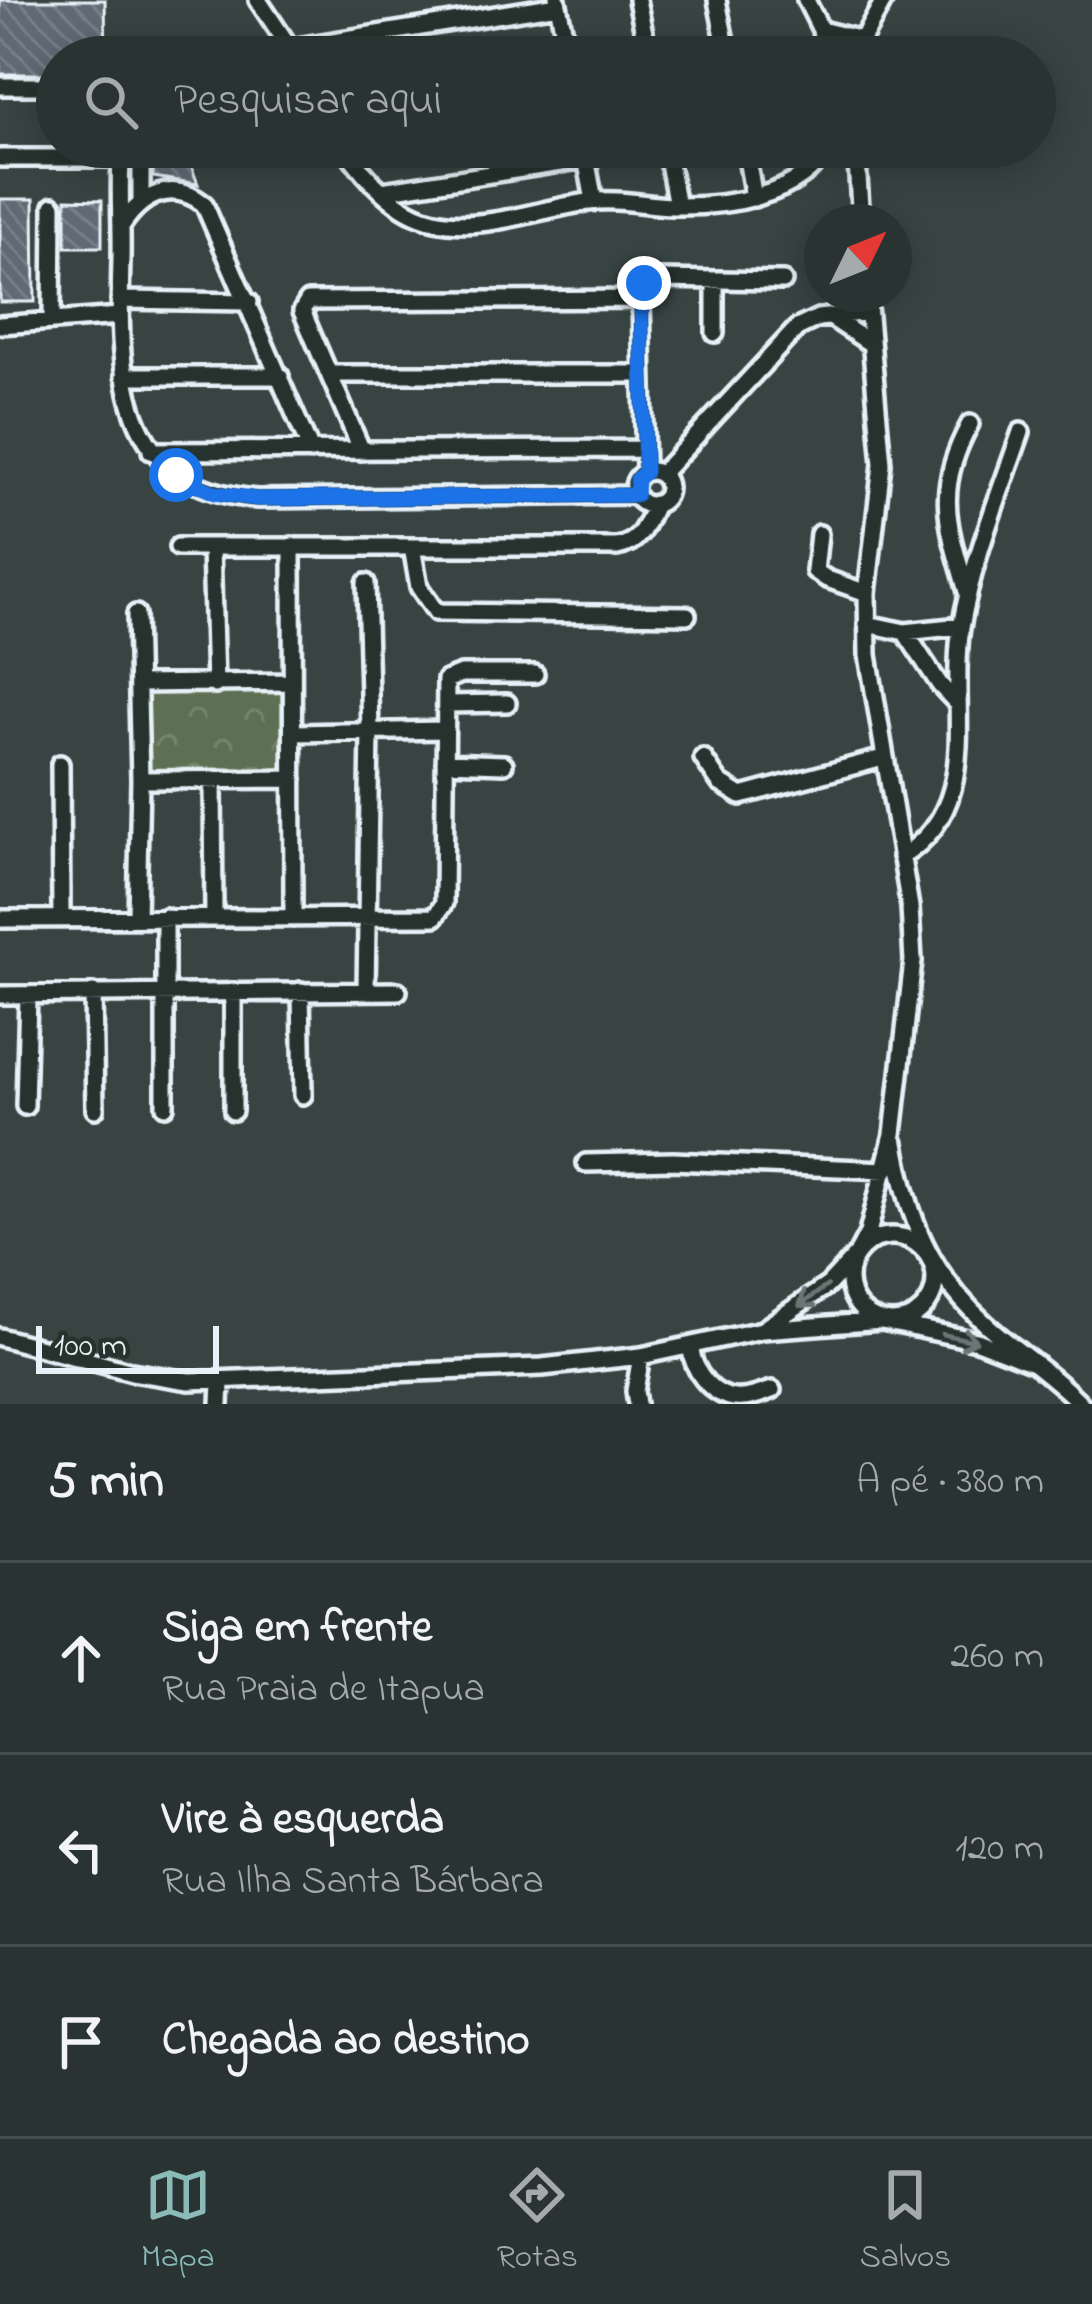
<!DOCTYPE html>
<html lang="pt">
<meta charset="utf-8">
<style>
:root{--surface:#293332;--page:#353f3e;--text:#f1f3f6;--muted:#a5aaac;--line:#454e4d;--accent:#8bbbb9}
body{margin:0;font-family:"Indie Flower",sans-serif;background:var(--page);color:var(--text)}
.compass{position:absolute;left:804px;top:204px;width:108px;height:108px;border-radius:50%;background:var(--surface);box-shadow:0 6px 30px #0003;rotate:47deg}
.scale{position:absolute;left:36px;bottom:30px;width:183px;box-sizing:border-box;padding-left:12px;border:6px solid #e8f1f8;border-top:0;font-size:33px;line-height:42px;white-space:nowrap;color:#e8f1f8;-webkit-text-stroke:9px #26332d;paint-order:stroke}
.stop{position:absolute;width:36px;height:36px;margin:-27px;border:9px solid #1a73e8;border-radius:50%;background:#fff}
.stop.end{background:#1a73e8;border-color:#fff;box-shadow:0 3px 12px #0008}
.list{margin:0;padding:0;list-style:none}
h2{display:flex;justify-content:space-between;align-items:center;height:156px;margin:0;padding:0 48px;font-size:51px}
h2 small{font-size:39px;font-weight:400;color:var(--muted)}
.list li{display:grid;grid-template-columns:78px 1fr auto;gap:36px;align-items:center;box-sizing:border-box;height:192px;padding:0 48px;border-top:3px solid var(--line)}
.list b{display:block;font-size:45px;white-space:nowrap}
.list p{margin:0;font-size:39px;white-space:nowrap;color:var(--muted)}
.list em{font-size:39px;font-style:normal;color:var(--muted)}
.icon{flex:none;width:66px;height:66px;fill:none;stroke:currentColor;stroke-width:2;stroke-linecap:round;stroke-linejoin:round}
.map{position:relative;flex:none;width:1092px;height:1404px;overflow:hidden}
.search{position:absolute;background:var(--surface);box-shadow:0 6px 30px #0003;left:36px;right:36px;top:36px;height:132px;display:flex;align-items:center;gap:30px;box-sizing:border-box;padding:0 42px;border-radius:66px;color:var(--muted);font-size:45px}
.sheet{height:732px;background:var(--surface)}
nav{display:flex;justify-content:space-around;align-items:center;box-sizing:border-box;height:168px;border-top:3px solid var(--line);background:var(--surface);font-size:33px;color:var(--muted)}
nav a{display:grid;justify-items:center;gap:6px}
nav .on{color:var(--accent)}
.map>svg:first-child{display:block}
</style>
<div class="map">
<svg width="1092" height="1404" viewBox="0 0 1092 1404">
<defs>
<pattern id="park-crowns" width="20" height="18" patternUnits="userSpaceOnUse" patternTransform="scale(3)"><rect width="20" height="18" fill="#5d7053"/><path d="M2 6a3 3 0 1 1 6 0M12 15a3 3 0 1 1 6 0" fill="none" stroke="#74856c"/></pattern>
<pattern id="building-back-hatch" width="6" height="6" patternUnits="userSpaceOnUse" patternTransform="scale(3)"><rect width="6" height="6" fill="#606a74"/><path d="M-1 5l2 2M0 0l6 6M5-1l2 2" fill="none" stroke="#778089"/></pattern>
</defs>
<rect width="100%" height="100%" fill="#374442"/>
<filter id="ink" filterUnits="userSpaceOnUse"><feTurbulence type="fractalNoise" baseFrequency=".00833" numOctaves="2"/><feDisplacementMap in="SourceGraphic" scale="24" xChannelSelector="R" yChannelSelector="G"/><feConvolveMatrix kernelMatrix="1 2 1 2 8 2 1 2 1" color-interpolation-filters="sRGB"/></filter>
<g filter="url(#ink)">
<!-- park -->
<path fill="url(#park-crowns)" stroke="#a2b0a6" stroke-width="3" d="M 282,686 L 282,771 L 142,771 L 144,692 Z"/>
<!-- building -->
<path fill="url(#building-back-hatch)" stroke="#e8f1f8" stroke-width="3" d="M 0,0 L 105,0 L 106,57 L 57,57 L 57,74 L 0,74 Z
M 153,147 L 184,147 L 198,184 L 153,177 Z
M 0,199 L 34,199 L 35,302 L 0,302 Z
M 66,199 L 102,200 L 102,247 L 66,247 Z"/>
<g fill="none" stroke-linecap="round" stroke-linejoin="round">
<defs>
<path id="minor" d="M 258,0 L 294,54
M 557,0 L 569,57
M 637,0 L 649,57
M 717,0 L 728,57
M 806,0 L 821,30 L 824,57
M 821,30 L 862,40
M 290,48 L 558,5
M 861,57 L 862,40 L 884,0
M 0,86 L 57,86
M 122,147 C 118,184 122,222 121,259 C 118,371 116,487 257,499 L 636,495
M 141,147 L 141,202
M 344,147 C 366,178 396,213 435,221 C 484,232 540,208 589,202 C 616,198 645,205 672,206 C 723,207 803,198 826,147
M 584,147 L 594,201
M 666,147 L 677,206
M 745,147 L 754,198
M 856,147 L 861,222
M 0,158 L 121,158
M 382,191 L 586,159
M 122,225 C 142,195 172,179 204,204 L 311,451
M 715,280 L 715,333
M 120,300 L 249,302
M 829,316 L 871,344
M 52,318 L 53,206
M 0,325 L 120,316
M 329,374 L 642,374
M 124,376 L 280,376
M 151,451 L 642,449
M 362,451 L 302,311 L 308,301 L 641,299
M634 488a17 17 0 1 1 34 0a17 17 0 1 1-34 0Z
M 645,472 L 641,299 L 644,283 L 659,279 L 783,281
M 661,474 L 797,328 L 818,318 L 868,312
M 819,534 L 815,571 L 827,579 L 867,593
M 292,546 L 293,918
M 178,547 L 617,547 C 641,543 646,524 655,504
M 211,547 L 215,685
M 412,547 L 419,587 L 436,612 L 687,615
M 366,583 L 370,731 L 366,990
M 968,595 C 948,526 933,491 970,424
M 136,614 L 140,780 L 137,917
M 867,624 L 905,632 L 961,626
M 905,632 L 940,685 L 955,701
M 139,684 L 292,682
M 446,704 L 507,703
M 295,733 L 444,730
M 703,758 L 720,783 L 741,796 L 883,758
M 445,762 L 504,764
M 60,764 L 61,918
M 140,780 L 293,779
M 213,780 L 214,917
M 901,857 C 985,806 948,708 961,628 C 972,561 999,496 1021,432
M 165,917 L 165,1106
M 0,919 L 435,917 L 444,903 L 446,680 L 461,674 L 535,674
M 301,991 L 303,1095
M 233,992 L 233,1111
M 93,993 L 95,1109
M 0,995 L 398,991
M 25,1106 L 28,996
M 895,1143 C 908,1218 929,1273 987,1325 C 1018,1353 1052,1374 1081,1404
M 586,1163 L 673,1161 L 886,1170
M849 1279a43 43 0 1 1 86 0a43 43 0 1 1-86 0Z
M 762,1330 L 828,1285 L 857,1254 L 868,1233 L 893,1134 L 913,961 L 910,907 L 868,655 L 867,593 L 882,464 L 867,294
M 0,1337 L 132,1372 L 189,1381 L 542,1367 L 641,1356 L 762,1330 L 882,1321 L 977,1341 L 1036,1364
M 691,1346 C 691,1370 714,1401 742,1398 C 752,1398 763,1393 772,1390
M 220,1404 L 221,1382
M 637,1404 L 635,1391 L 641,1356"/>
</defs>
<!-- minor casing -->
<use href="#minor" stroke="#e8f1f8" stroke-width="24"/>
<!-- minor -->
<use href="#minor" stroke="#26332d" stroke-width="15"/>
</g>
<!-- one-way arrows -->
<defs><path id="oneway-shaft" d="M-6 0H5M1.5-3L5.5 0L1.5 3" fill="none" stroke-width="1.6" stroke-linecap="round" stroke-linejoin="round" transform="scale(3)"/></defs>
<g stroke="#6a7674">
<use href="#oneway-shaft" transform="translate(813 1296) rotate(144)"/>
<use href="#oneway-shaft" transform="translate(960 1338) rotate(12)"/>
</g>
</g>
<g fill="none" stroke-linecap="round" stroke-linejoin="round" filter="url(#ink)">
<!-- route -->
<path stroke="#1a73e8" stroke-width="15" d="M 176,475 L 215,493 L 257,499 L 636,495 L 637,479 L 645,472 L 641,299 L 644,283"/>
</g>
</svg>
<svg class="compass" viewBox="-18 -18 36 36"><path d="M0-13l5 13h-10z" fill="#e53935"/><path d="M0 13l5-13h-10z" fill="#a5aaac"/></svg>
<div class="scale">100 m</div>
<div class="stop" style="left:176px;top:475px"></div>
<div class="stop end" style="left:644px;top:283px"></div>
<div class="search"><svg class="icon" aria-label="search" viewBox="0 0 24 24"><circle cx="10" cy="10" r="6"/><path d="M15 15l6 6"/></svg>Pesquisar aqui</div>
</div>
<section class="sheet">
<h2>5 min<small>A pé · 380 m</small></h2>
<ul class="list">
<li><svg class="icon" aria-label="ahead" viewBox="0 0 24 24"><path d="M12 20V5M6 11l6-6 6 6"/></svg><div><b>Siga em frente</b><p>Rua Praia de Itapua</p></div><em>260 m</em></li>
<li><svg class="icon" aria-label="left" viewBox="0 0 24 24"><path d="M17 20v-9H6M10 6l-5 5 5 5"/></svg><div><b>Vire à esquerda</b><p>Rua Ilha Santa Bárbara</p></div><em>120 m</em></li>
<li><svg class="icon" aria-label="arrive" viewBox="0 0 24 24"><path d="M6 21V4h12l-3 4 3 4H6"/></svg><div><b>Chegada ao destino</b></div></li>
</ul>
</section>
<nav>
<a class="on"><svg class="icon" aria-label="map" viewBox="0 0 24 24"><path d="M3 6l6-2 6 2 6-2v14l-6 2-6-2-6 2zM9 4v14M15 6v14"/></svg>Mapa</a>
<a><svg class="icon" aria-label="directions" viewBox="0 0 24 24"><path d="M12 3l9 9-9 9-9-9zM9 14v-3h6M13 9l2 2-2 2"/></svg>Rotas</a>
<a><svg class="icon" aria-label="saved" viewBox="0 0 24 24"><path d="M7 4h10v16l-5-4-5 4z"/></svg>Salvos</a>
</nav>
